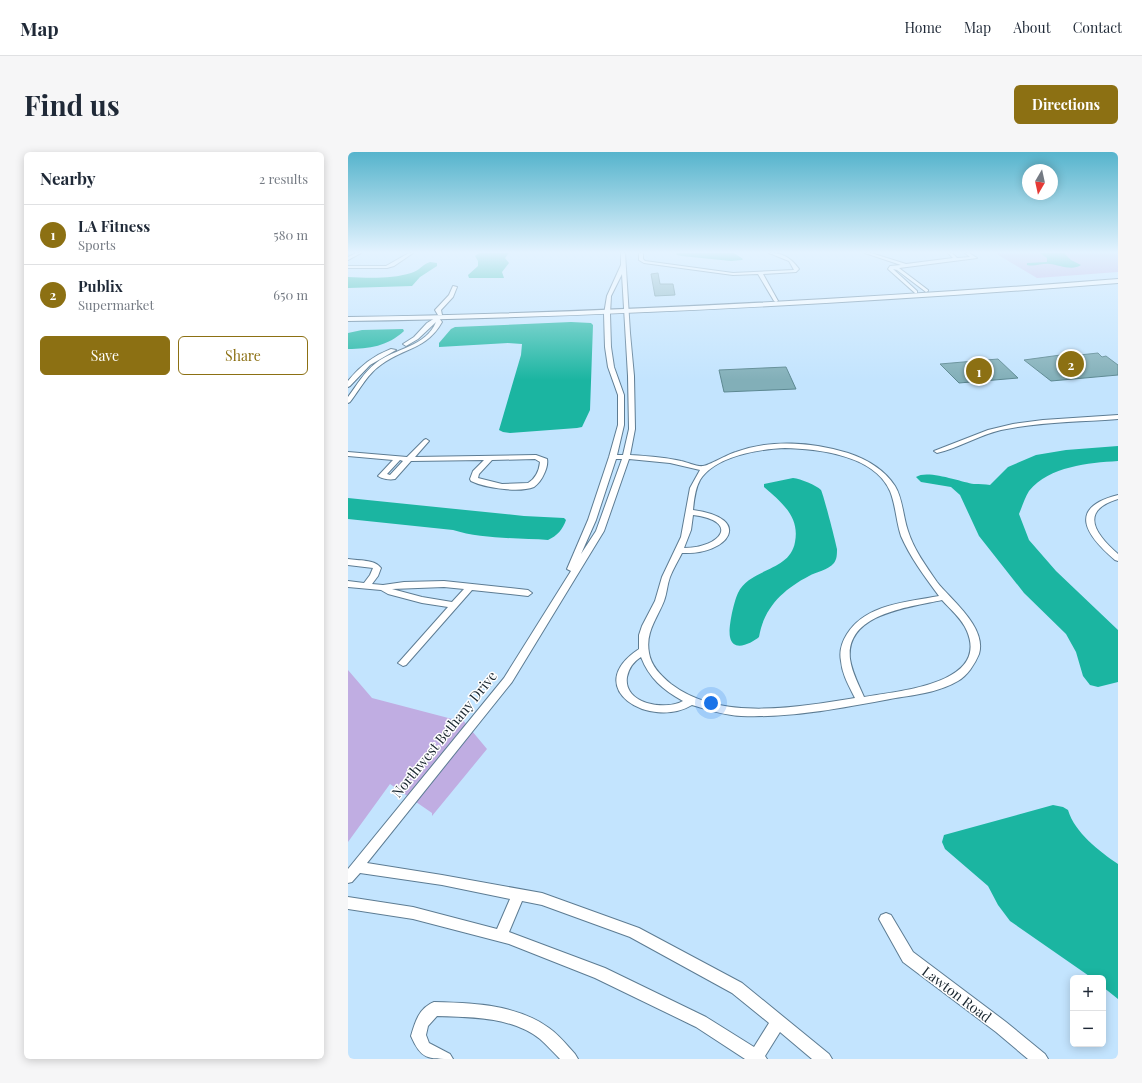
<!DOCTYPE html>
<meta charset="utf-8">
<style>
:root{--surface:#fff;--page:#f6f6f7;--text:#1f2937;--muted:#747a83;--line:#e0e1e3;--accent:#8c7013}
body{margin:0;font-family:"Playfair Display",serif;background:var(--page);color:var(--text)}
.controls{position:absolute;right:12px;bottom:12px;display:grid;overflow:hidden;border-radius:6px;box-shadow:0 2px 10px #0003}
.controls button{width:36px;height:36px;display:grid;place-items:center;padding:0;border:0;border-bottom:1px solid var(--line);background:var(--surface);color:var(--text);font:20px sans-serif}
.compass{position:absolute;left:674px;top:12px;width:36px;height:36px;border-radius:50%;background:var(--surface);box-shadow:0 2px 10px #0003;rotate:189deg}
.you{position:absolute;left:363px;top:551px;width:14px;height:14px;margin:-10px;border:3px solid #fff;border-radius:50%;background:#1a73e8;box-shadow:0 0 0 6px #1a73e833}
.badge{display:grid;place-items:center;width:26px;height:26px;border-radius:50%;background:var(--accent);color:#fff;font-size:13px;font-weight:700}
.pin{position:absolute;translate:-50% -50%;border:2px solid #fff;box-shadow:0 1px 4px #0006}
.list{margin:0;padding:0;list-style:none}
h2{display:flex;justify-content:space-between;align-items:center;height:52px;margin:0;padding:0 16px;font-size:17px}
h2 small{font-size:13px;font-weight:400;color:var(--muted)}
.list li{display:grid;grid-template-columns:26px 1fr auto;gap:12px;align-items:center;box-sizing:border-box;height:60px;padding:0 16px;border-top:1px solid var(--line)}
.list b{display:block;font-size:15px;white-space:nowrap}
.list p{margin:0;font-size:13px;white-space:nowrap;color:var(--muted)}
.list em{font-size:13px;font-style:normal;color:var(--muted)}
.actions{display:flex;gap:8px;padding:12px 16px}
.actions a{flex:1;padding:9px 0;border:1px solid var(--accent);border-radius:6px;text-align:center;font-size:14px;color:var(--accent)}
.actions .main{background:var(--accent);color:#fff}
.map{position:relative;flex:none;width:770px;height:907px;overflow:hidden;border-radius:6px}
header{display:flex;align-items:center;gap:24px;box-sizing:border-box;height:56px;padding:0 20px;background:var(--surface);border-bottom:1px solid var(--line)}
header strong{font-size:19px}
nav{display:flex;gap:22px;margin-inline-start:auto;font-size:14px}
.intro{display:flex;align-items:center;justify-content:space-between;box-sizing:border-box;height:96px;padding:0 24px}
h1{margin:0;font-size:28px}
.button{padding:10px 18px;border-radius:6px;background:var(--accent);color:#fff;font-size:14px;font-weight:700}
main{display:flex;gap:24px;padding:0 24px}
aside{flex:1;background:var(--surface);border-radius:6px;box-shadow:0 2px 10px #0003}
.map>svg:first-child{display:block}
</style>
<header>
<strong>Map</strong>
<nav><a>Home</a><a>Map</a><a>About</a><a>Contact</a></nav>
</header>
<div class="intro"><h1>Find us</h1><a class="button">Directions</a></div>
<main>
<aside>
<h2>Nearby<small>2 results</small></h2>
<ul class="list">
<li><span class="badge">1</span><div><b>LA Fitness</b><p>Sports</p></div><em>580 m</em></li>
<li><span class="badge">2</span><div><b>Publix</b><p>Supermarket</p></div><em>650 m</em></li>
</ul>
<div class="actions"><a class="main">Save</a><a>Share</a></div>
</aside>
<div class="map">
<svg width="770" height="907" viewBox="0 0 770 907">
<rect width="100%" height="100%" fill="#c3e4fe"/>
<!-- green -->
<path fill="#c0ade2" d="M 647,101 L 770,101 L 770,120 L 689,126 Z
M 0,518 L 24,546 L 108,568 L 114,567 L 139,597 L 84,664 L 84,661 L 42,632 L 0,690 Z"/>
<!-- water -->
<path fill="#1bb5a1" d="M 131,101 L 161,101 L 157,106 L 161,111 L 154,120 L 156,126 L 121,126 L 120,123 L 130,114 L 130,109 L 127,104 Z
M 328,101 L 386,101 L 395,107 L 394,108 L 383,109 L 334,104 L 329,103 Z
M 692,101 L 716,101 L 723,108 L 733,113 C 724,119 711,113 702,112 C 694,111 687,115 679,113 L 679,111 L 699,110 L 699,106 Z
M 82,110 L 89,111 L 89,114 L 72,125 L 64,134 L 0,136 L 0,125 C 20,126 44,127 63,121 C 71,119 75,112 82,110 Z
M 223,170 L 243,171 L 245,173 L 242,258 L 234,275 L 229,276 L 162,281 L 155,280 L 151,278 L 173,203 L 174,192 L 160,191 L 91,195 L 91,191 L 103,177 L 107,175 Z
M 55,177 L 56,179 C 40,194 21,197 0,197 L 0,181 L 14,178 Z
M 770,294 L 770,309 C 740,311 702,314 681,339 C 677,345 674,355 671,362 L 681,388 L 708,419 L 770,478 L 770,530 L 750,535 L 742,533 L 735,524 L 728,500 L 718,482 L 676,441 L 631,384 L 612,343 L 603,335 L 573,330 L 568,325 C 579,317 613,330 626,332 C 632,332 637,332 642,333 L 660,315 L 688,303 L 718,298 Z
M 445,326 C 453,327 468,333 473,338 C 475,341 488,391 489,397 C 489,402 489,407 486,411 C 480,418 468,420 461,424 C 436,437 416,455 411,485 C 404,491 385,501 382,485 C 380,476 386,449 390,441 C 401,416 442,420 447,390 C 452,364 433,350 416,335 L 416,332 Z
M 0,346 L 176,364 L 216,366 L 218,368 C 215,377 209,384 200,388 C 171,386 133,387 105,378 L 0,367 Z
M 705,653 L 715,655 L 720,658 C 727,681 751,699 770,712 L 770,847 L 755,835 L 755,826 L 744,826 L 662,769 L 650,753 L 640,734 L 597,697 L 594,690 L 596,683 Z"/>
<!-- building -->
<path fill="#82afb8" stroke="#5c8891" d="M 310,121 L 312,132 L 325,132 L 327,143 L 307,144 L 303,122 Z
M 750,201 L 754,205 L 758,204 L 770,213 L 770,223 L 703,229 L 676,208 L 720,202 L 722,204 Z
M 650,207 L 670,226 L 611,231 L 592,212 Z
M 438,215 L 448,237 L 376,240 L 371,218 Z"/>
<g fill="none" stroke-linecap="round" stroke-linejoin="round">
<defs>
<path id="minor" d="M 8,101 L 13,101 L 0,108 L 0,105 Z
M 61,101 L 65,101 L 46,114 L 39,116 L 0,116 L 0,114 L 38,114 Z
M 273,101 L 277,101 L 282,181 L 286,224 L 287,277 L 282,303 C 299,304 316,305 333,309 C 339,310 349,315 355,314 C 360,314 380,302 388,300 C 423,287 464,290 500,301 C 518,307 536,317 547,334 C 555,347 555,365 560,379 C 566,398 578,414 589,430 C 603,448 639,475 631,502 C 627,512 619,524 610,529 C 590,541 564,543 542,547 C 494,556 443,566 393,564 C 376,563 360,558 344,553 C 302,578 232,536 291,497 L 291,483 L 294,474 L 307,449 L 314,425 L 333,385 L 342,336 L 352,318 L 322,311 L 281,307 L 256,379 L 164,530 L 19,711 L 94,723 L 194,741 L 291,776 L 394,831 L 481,902 L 484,907 L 464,907 L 432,880 L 417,904 L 419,907 L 397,907 L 348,875 L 247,826 L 161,792 L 65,767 L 0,757 L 0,745 L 65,755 L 149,777 L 162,747 L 94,733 L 12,721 L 4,730 L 0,731 L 0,717 L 156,526 L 223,419 L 219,417 L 240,368 L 261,305 L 270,273 L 270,243 L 260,215 L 257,195 L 256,162 L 259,144 L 273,113 ZM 274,122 L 280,224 L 281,277 L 275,303 L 269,303 L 276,273 L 276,243 L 266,215 L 263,195 L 262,162 L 263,144 ZM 437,296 C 471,297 526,303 542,339 C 548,354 548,369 553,384 C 562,405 577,425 591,444 C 559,450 518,452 499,482 C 494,490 491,499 493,509 C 494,522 501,534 507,546 C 449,555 373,570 323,532 C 313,524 303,514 301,501 C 297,480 309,467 316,449 C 319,441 319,433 322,425 C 325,417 330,409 334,401 C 381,403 406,366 345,358 C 346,348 347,337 352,328 C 367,304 411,297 437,296 ZM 268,307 L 274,307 L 248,379 L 233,402 L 248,368 ZM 345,363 C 393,369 373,396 336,396 L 343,378 ZM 594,448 C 603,458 614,467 619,479 C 642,533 548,539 516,545 C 511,533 504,521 502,507 C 497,461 563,455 594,448 ZM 293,505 C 301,526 315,538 335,549 C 317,559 275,552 279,525 C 281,516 285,510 293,505 ZM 174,749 L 194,753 L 282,785 L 384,841 L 421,871 L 406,895 L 358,865 L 257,816 L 161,780 Z
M 291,101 L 295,101 L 295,107 L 297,109 L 385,121 L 446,118 L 441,109 L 421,101 C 434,100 444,107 451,117 L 448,120 L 415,122 L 430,149 L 428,150 L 426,149 L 410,122 L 385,123 L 296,111 L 291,108 Z
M 517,101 L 523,101 L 558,112 L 605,106 L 600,101 L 604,101 L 609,106 L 622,105 L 617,101 L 621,101 L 629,106 L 551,116 L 580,138 L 580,139 L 578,140 L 549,118 L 545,117 L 569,139 L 569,141 L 567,141 L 540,117 L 542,114 L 553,113 Z
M 105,134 L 109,135 L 105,145 L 93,158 L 94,163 L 90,163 L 87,158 L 101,143 Z
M 87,166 L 91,166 L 94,170 C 79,197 56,196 34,212 C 20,221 12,237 2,250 L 0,251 L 0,245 C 9,233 16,220 28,211 C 47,196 78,195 88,170 L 70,187 L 58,194 L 55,192 L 66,185 L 79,171 Z
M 43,197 L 48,198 L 22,213 L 2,234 L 0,235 L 0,229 C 12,214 25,204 43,197 Z
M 770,263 L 770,267 C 731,270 691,270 653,278 C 631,283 611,296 589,301 L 586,299 L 640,278 L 665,272 L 695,268 Z
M 78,287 L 81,289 L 67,305 L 188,303 L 199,307 C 200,312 198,318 196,322 C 194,327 190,332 186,335 C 171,341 137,336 123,329 L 122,327 L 125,319 L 136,308 L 63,309 L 47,327 C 42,328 34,327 30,324 L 45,308 L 0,304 L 0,300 L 59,305 L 76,288 ZM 187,307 L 192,310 C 191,319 188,326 180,331 L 154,332 L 130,326 L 131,322 L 144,308 ZM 52,308 L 55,309 L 42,323 L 39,322 Z
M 770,343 L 770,347 C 730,359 748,383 770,402 L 770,409 L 767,408 C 739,384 718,356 770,343 Z
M 0,407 C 11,409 26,407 33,416 L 30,424 L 24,432 L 35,433 L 56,430 L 96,429 L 180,438 L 184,441 L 180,444 L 124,438 L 58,513 L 55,514 L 50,511 L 52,509 L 100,455 L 74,451 L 40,442 L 33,438 L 0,435 L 0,429 L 16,431 L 22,423 L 25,416 L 0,413 ZM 96,435 L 116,437 L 104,450 L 74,445 L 44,437 Z
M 538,761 L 543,763 L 565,800 L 658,870 L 697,902 L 700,907 L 680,907 L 648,880 L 555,810 L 531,767 L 533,763 Z
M 86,850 C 125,851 168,852 201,876 C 211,883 219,893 227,902 L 230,907 L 212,907 C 205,900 199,893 192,887 C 164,865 124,865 89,864 L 80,874 L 78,883 L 81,891 L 102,902 L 105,907 C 79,907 73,907 63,884 C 67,870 71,856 86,850 Z"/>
<path id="major" d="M 770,127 L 770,131 C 514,151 257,165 0,169 L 0,165 C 257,161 514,147 770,127 Z"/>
</defs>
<!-- minor casing -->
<use href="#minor" stroke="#5d7c93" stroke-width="2"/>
<!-- major casing -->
<use href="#major" stroke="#5d7c93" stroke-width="2"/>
<!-- minor -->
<use href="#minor" fill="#fff" fill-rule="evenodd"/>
<!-- major -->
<use href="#major" fill="#fff" fill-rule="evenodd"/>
</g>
<!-- sky -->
<linearGradient id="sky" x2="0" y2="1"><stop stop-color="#56b4cc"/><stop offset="0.44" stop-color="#e4f3ff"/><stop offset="1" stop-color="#e4f3ff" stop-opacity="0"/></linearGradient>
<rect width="770" height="228" fill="url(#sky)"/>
<g text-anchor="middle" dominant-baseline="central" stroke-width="3" stroke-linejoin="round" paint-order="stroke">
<!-- near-street labels -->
<g font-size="14" fill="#19262f" stroke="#fff">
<text transform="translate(96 582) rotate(-51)">Northwest Bethany Drive</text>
<text transform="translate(609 842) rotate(37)">Lawton Road</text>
</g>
</g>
</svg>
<div class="controls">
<button>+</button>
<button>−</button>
</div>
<svg class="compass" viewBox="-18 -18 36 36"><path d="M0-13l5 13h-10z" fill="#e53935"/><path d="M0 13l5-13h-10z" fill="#747a83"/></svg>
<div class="you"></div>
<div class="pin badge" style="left:631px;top:219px">1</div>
<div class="pin badge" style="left:723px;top:212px">2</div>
</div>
</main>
